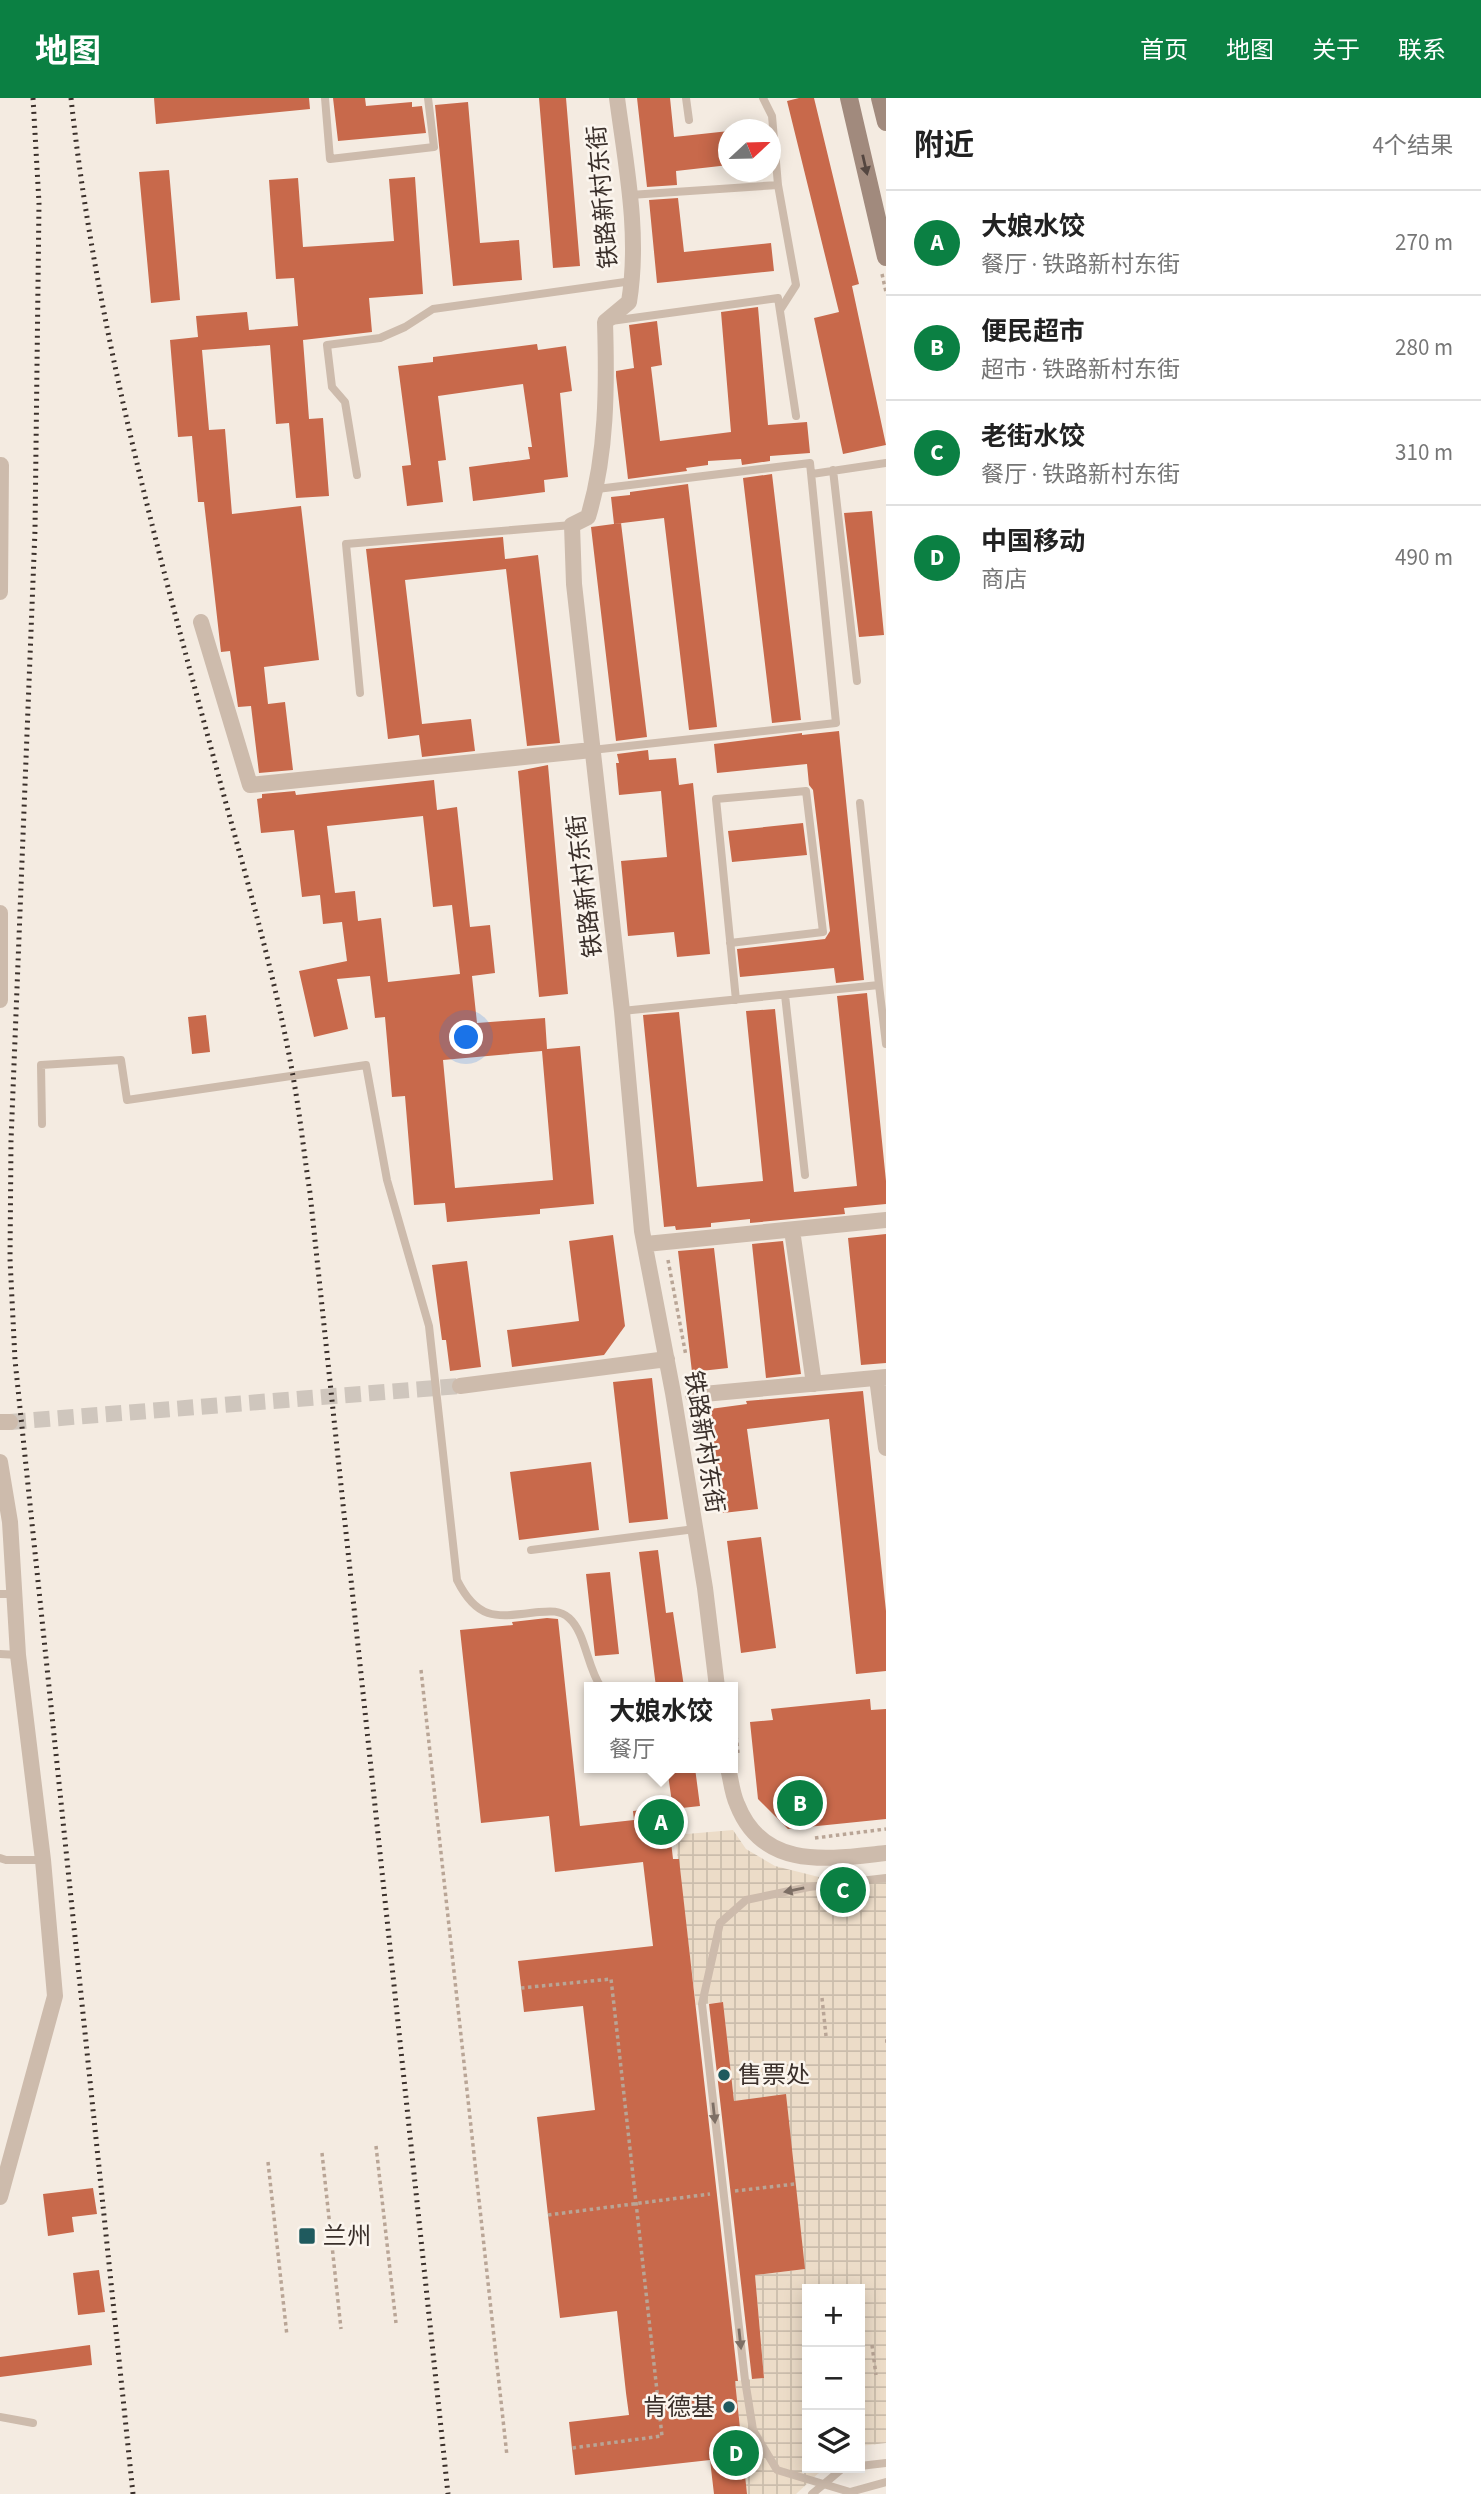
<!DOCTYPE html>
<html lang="zh">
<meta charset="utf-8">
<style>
:root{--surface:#fff;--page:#f2f2f2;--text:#222;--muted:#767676;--line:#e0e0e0;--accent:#0b8043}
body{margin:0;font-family:"Source Sans 3","Noto Sans SC",sans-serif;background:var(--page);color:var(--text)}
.controls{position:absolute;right:21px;bottom:21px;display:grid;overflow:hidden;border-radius:0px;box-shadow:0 4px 18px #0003}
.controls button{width:63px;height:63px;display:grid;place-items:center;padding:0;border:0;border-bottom:2px solid var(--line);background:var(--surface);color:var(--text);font:35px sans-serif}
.compass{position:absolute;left:718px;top:21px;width:63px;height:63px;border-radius:50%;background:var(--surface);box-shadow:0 4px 18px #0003;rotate:68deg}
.you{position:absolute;left:467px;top:940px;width:24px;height:24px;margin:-18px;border:5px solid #fff;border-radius:50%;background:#1a73e8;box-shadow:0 0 0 10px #1a73e833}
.badge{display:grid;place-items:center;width:46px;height:46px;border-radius:50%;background:var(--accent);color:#fff;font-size:23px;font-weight:700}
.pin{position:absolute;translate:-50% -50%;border:4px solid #fff;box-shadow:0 2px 7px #0006}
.popup{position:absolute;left:584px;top:1584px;width:154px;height:91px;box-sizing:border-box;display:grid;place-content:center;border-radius:0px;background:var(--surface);filter:drop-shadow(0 2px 5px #0005);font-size:23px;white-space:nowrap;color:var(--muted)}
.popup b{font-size:26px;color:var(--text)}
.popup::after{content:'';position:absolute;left:50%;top:100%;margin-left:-14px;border:14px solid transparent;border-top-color:var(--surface)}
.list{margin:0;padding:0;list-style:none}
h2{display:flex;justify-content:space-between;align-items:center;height:91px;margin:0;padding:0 28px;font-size:30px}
h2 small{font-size:23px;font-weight:400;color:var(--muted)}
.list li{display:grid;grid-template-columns:46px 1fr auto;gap:21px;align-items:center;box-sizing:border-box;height:105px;padding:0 28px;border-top:2px solid var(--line)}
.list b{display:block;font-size:26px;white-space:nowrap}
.list p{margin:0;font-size:23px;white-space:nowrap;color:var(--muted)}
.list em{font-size:23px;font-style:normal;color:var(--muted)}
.icon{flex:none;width:38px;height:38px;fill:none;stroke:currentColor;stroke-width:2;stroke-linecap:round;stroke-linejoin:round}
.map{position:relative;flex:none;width:886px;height:2396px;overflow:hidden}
header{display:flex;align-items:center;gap:42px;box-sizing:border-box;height:98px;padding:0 35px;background:var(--accent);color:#fff}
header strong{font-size:33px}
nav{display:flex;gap:38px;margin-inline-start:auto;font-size:24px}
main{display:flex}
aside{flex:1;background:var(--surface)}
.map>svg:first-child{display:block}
</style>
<header>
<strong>地图</strong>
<nav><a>首页</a><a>地图</a><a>关于</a><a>联系</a></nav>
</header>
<main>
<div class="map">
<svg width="886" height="2396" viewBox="0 0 886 2396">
<defs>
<pattern id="plaza-grid" width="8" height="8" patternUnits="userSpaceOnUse" patternTransform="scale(1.75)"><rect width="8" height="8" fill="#ecdcc8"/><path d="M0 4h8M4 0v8" fill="none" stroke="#cbbdac"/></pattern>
</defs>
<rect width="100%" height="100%" fill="#f4ebe1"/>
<!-- plaza -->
<path fill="url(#plaza-grid)" d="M 733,1732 L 746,1751 L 775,1768 L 823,1780 L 867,1784 L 886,1781 L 886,2345 L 860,2348 L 860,2191 L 807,2191 L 807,2370 L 824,2370 L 796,2396 L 747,2396 L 735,2283 L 764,2280 L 755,2177 L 805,2171 L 734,2003 L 723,1904 L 696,1907 L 675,1737 Z"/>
<!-- building -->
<path fill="#c8694b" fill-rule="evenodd" d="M 154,0 L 309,0 L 310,11 L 156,26 Z
M 333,0 L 365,0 L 366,8 L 412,4 L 412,9 L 422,8 L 426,35 L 338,43 Z
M 539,0 L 566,0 L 580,168 L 553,170 Z
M 637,0 L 670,0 L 674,39 L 729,33 L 729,67 L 676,73 L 677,87 L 647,89 Z
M 799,0 L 814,0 L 859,186 L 852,188 L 886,347 L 843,356 L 814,220 L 839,214 L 787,3 Z
M 468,4 L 480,145 L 519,142 L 522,182 L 453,188 L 435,7 Z
M 169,72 L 180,202 L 151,205 L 139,74 Z
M 415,79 L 423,196 L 369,200 L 372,234 L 303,242 L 309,321 L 323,320 L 329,398 L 296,400 L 289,325 L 276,326 L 270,247 L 202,252 L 209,332 L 225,331 L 232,416 L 301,408 L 319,562 L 264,569 L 268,606 L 285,604 L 293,672 L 259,675 L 251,608 L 238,609 L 230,553 L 221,554 L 204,404 L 198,404 L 192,338 L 178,339 L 170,242 L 198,239 L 196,218 L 247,214 L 249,232 L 298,228 L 294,180 L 276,181 L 269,82 L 298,80 L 303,149 L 394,143 L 389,81 Z
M 678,100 L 684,154 L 771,145 L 774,173 L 657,185 L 649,102 Z
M 758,209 L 768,327 L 807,324 L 810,355 L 770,358 L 770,363 L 742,367 L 741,361 L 708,363 L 708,367 L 686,370 L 687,373 L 628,381 L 616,278 L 616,273 L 634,270 L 629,227 L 657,223 L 662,267 L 651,269 L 660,343 L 731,334 L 721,214 Z
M 537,246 L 538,252 L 566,248 L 572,293 L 560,295 L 568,379 L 544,382 L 545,394 L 473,403 L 469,369 L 530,361 L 528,349 L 532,349 L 523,286 L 438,298 L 446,362 L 438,363 L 443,404 L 407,408 L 402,368 L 411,367 L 398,268 L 433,264 L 433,259 Z
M 772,376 L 801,622 L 772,625 L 743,380 Z
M 688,386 L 717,629 L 689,632 L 664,420 L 614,426 L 611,399 L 630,397 L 630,394 Z
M 872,413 L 884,537 L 859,539 L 844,415 Z
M 621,425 L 647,639 L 616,643 L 591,429 Z
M 503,439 L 505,461 L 538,457 L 560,645 L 527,648 L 506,471 L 405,482 L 422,626 L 471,621 L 475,653 L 422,659 L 419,637 L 388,641 L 366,451 Z
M 839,633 L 864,882 L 836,885 L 834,870 L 740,879 L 737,851 L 825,841 L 830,833 L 813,692 L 809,687 L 807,666 L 717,675 L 714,646 L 802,635 L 802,637 Z
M 648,652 L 649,662 L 676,660 L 679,687 L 693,685 L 710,856 L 677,859 L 674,834 L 628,838 L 621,763 L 667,759 L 661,693 L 619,697 L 616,665 L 619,665 L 617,656 Z
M 548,667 L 568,896 L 539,899 L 518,673 Z
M 434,682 L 437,712 L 457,709 L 470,829 L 490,827 L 495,875 L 472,878 L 477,925 L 545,920 L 547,951 L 580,948 L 594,1106 L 540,1111 L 540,1116 L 447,1124 L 445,1105 L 414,1107 L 405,998 L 392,999 L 385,919 L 375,920 L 370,878 L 337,881 L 348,931 L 314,939 L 299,873 L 347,863 L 342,824 L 323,826 L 320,797 L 302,799 L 294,732 L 261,735 L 257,701 L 262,700 L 262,696 L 295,693 L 296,697 ZM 423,718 L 433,809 L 452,807 L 460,876 L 388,884 L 381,820 L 358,823 L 355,793 L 335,795 L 327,728 ZM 542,953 L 553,1082 L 455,1090 L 443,962 Z
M 803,725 L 807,757 L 732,764 L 728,733 Z
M 867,895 L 886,1083 L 886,1106 L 844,1110 L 845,1116 L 750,1125 L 750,1121 L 711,1125 L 711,1129 L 676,1132 L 675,1128 L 664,1129 L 643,917 L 679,914 L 697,1089 L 763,1083 L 746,913 L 775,911 L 794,1094 L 857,1088 L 837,898 Z
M 206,917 L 210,954 L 192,956 L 188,919 Z
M 886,1136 L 886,1265 L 861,1267 L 848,1140 Z
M 613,1137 L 625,1228 L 604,1257 L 512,1269 L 507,1232 L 579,1223 L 569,1143 Z
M 783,1143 L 801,1276 L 766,1280 L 752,1146 Z
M 714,1150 L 728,1270 L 692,1274 L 678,1153 Z
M 467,1163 L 481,1269 L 450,1273 L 446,1242 L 442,1242 L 432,1167 Z
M 652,1280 L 668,1421 L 629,1425 L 613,1284 Z
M 863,1293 L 886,1513 L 886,1573 L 856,1576 L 829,1321 L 747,1331 L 758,1411 L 723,1415 L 710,1311 L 747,1306 L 746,1303 Z
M 591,1364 L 599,1432 L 519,1442 L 510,1374 Z
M 761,1439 L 776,1550 L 741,1555 L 727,1443 Z
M 658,1452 L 666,1515 L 673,1514 L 684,1589 L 656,1589 L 639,1454 Z
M 610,1474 L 619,1556 L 595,1558 L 586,1476 Z
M 547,1520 L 558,1521 L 580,1728 L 634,1722 L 633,1713 L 667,1709 L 673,1761 L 679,1761 L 738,2283 L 735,2283 L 747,2396 L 714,2396 L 710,2362 L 575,2377 L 569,2324 L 629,2317 L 626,2295 L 617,2213 L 560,2220 L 548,2117 L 537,2019 L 595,2012 L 583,1908 L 524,1914 L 518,1863 L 653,1848 L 643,1764 L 555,1774 L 549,1718 L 481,1725 L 460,1532 L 513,1527 L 512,1524 Z
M 870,1601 L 871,1612 L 886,1611 L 886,1721 L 788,1731 L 758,1701 L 750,1624 L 773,1622 L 771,1611 Z
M 667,1670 L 695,1670 L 700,1708 L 673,1711 Z
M 723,1904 L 734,2003 L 786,1996 L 805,2171 L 755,2177 L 764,2280 L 752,2281 L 709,1906 Z
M 93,2090 L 97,2116 L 72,2119 L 74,2134 L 48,2138 L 43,2096 Z
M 99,2172 L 105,2214 L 78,2217 L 73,2175 Z
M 90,2247 L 92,2267 L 0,2279 L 0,2259 Z"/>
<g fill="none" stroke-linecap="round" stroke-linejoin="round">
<!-- minor-tunnel -->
<path stroke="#cfc6bd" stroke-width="16" stroke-dasharray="16 8" stroke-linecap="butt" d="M 10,1324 L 460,1288"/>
<!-- path -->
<path stroke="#b9a596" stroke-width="3.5" stroke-dasharray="3.5 3.5" stroke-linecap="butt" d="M 882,176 L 886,194
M 668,1162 L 686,1258
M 421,1572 L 507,2358
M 733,1610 L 738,1655
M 815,1740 L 886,1731
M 521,1890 L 611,1881 L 615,1916 L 662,2338 L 572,2350
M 822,1900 L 826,1938
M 885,1943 L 886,1943
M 376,2048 L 396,2225
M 322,2055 L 341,2231
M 268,2064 L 287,2238
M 735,2093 L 795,2086
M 548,2117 L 710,2096
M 872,2247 L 876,2277"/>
<!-- service -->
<path stroke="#cdbbac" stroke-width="8" d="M 325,0 L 330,61 L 434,49 L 428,0
M 686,0 L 689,22
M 778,87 L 796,187 L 780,212
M 630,97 L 778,87 L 772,18 L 763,0
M 611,223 L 778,200 L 796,318
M 833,372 L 857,583
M 812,376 L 886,365
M 357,377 L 345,304 L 332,289 L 327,247 L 380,240 L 405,229 L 433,211 L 632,183
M 360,595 L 346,446 L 572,427
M 592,652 L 836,625 L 810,365 L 597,391
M 730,845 L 823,834 L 806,693 L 716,701 L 736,902
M 879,887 L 886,946
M 785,897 L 805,1077
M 622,913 L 879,887 L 860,705
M 42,1026 L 41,967 L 121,962 L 127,1002 L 366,967 L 387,1082 L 429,1228 L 457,1482 C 478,1524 497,1519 539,1514 C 550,1513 560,1512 569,1520 C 586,1535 587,1570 601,1589
M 531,1452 L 695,1431
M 0,1496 L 13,1496
M 0,1556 L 18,1557
M 0,1760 L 6,1762 L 43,1762
M 0,2319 L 33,2325
M 860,2368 L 886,2365
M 812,2396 L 843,2370 L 847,2370"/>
<!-- minor -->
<path stroke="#cdbbac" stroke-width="16" d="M 617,0 C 626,68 640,136 629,204 L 605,224 C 607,288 607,357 588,419 L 572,427 L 574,486 L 622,913 L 642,1133 L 673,1295 L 705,1490 L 717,1589
M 0,494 L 1,367
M 201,524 L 250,687 L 592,652
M 0,815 L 0,902
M 792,1132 L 814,1286
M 646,1146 L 886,1122
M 877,1280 L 886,1350
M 460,1288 L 667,1261
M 693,1297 L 886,1279
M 0,1324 L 10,1324
M 0,1364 L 10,1424 L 18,1557 L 43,1762 L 55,1898 L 0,2099
M 728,1670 C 731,1682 732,1695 737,1706 C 763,1773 829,1761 886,1755"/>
<!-- secondary -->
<path stroke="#a18a7d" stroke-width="18" d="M 849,0 L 886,159
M 880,0 L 886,24"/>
<!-- rail -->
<path stroke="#3b302b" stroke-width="5" stroke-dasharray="2 5" stroke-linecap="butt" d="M 33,0 L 39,105 L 35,432 L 11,1043 L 10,1161 L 15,1262 L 133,2396
M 71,0 C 95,224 155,443 214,661 C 242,766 274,871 293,978 C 300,1017 304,1056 310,1095 L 448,2396"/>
<!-- service-bridge -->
<path stroke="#cdbbac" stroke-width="8" d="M 886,1780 L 809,1789 L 746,1802 L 720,1825 L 702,1906 L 745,2282 L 753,2332 L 777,2372 L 850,2394 L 886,2384"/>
</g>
<!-- one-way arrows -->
<defs><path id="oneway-solid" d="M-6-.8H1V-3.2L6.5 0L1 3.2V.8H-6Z" transform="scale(1.75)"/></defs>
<use fill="#544640" href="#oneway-solid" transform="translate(865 67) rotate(77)"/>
<g fill="#7d6f65">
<use href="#oneway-solid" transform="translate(794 1792) rotate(168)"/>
<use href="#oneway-solid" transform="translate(714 2015) rotate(84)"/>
<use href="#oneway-solid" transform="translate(740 2241) rotate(84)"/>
</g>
<!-- markers -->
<g fill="#1f5a5e" stroke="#fbf5ee" stroke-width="2.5">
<circle cx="724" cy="1977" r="7"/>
<rect x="298" y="2129" width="18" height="18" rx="3.5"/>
<circle cx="729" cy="2309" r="7"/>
</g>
<g text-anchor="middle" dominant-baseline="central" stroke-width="5" stroke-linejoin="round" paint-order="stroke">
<!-- street labels -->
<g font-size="24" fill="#3b302b" stroke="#fbf5ee">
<text transform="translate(603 99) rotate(-95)">铁路新村东街</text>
<text transform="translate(585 788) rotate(-97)">铁路新村东街</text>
<text transform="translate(704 1344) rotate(81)">铁路新村东街</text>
</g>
<!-- poi labels -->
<g font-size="24" fill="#3b302b" stroke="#fbf5ee" text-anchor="start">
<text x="738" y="1977">售票处</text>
<text x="323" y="2138">兰州</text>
<text x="715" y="2309" text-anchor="end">肯德基</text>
</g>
</g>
</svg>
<div class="controls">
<button>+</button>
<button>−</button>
<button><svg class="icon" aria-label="layers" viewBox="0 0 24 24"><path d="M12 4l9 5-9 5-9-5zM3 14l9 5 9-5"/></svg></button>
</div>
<svg class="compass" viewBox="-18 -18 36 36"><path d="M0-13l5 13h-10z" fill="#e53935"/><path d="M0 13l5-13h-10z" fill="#767676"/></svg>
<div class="you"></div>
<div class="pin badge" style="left:661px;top:1724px">A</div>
<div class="popup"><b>大娘水饺</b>餐厅</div>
<div class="pin badge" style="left:800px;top:1705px">B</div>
<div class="pin badge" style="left:843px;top:1792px">C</div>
<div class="pin badge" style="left:736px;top:2355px">D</div>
</div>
<aside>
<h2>附近<small>4个结果</small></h2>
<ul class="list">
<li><span class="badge">A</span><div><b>大娘水饺</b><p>餐厅 · 铁路新村东街</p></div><em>270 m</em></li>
<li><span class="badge">B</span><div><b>便民超市</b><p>超市 · 铁路新村东街</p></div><em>280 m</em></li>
<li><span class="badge">C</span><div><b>老街水饺</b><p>餐厅 · 铁路新村东街</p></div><em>310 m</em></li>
<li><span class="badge">D</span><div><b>中国移动</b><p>商店</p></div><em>490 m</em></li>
</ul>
</aside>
</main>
